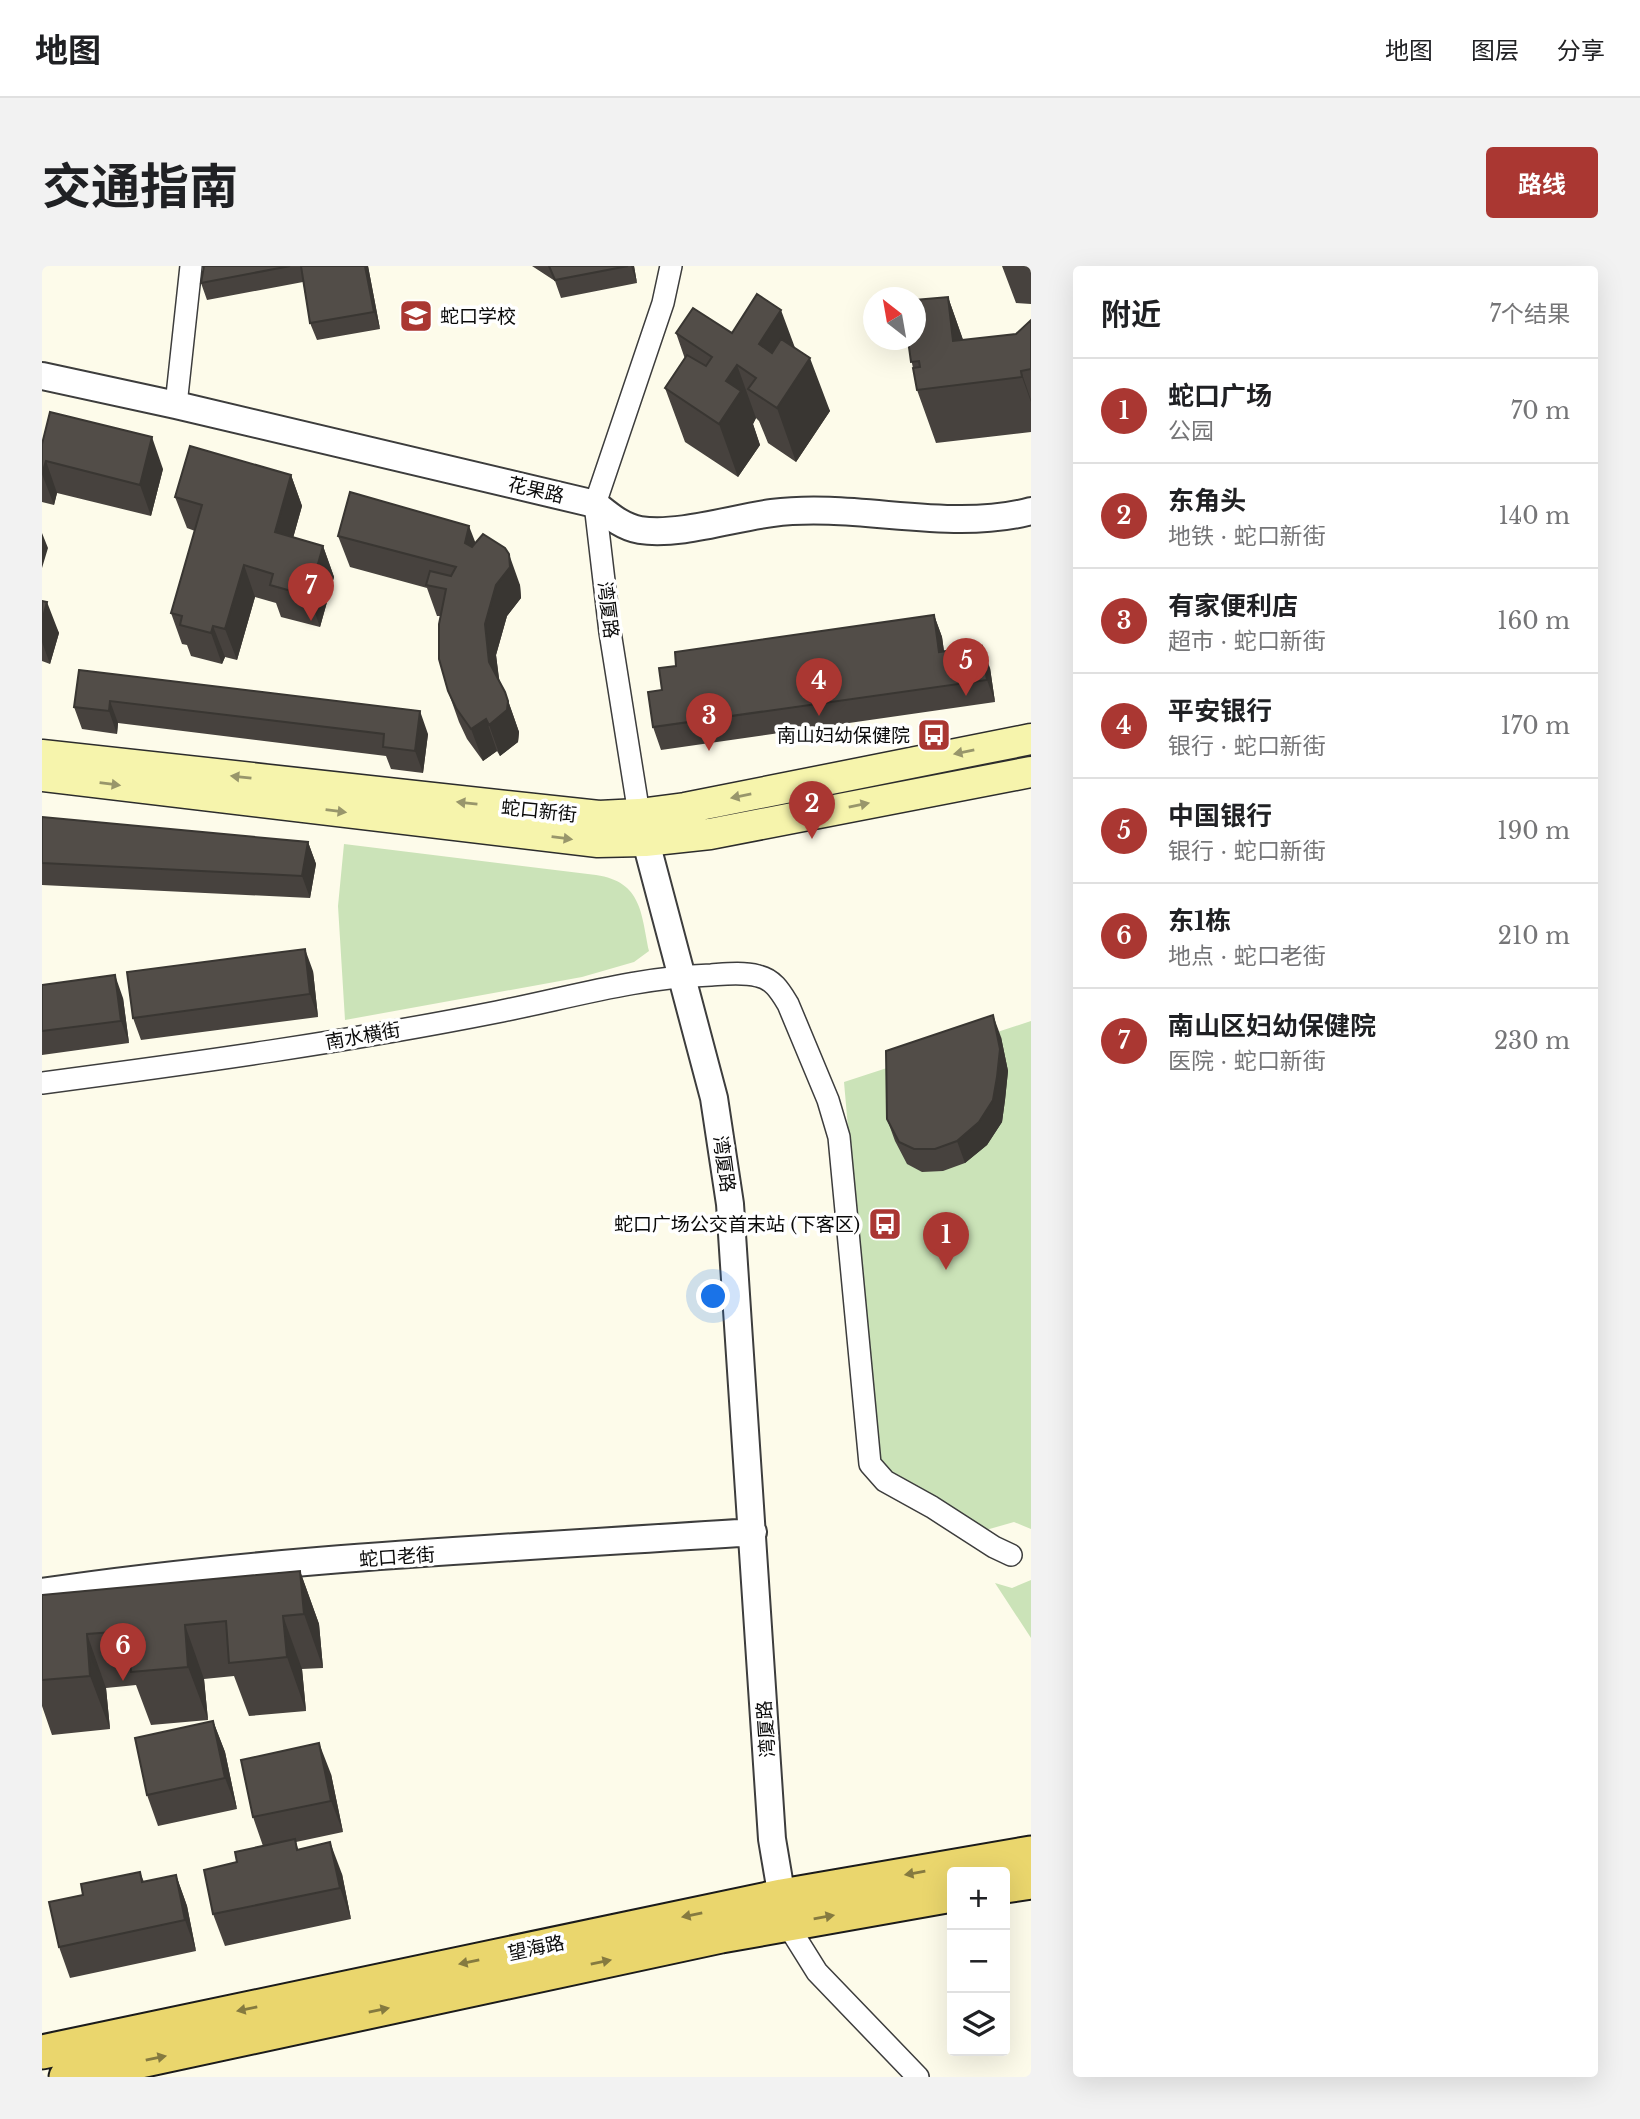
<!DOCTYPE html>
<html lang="zh">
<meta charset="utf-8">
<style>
:root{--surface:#fff;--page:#f2f2f2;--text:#202124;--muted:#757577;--line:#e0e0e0;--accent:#aa3732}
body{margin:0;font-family:"Libre Baskerville","Noto Sans SC",serif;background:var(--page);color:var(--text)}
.controls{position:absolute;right:21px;bottom:21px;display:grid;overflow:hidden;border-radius:7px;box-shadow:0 7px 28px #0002}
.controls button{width:63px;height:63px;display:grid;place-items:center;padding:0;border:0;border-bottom:2px solid var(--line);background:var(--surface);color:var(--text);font:35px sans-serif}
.compass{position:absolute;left:821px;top:21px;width:63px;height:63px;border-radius:50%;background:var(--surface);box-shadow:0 7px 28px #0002;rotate:329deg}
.you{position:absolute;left:672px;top:1031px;width:24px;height:24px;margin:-18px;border:5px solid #fff;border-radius:50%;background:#1a73e8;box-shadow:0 0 0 10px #1a73e833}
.badge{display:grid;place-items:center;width:46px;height:46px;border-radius:50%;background:var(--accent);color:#fff;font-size:23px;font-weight:700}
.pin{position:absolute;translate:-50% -58px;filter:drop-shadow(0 2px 4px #0008)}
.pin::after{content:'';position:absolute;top:37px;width:24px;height:21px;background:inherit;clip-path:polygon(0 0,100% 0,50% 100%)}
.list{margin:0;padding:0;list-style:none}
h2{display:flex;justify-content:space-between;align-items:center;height:91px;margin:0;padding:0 28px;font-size:30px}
h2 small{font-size:23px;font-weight:400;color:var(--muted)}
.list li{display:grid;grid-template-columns:46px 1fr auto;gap:21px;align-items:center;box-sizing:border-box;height:105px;padding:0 28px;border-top:2px solid var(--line)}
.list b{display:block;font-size:26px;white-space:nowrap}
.list p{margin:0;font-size:23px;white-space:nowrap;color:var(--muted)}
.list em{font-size:23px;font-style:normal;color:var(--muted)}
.icon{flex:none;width:38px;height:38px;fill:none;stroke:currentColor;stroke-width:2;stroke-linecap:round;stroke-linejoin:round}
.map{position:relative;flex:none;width:989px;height:1811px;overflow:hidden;border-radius:7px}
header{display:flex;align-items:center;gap:42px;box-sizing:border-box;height:98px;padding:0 35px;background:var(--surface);border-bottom:2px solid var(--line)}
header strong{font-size:33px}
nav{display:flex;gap:38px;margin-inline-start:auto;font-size:24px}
.intro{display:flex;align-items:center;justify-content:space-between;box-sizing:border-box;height:168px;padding:0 42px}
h1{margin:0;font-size:49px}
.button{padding:18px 32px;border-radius:7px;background:var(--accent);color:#fff;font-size:24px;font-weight:700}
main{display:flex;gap:42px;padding:0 42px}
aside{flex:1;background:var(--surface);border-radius:7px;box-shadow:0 7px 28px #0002}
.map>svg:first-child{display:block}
</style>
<header>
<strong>地图</strong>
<nav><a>地图</a><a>图层</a><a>分享</a></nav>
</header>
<div class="intro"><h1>交通指南</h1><a class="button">路线</a></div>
<main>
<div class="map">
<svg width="989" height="1811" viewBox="0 0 989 1811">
<rect width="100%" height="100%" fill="#fdfbea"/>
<!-- green -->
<path fill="#cbe3b8" d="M 302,578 L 554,609 C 600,616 599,647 607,685 L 592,696 L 540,711 L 303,754 L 296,640 Z
M 989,755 L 989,1263 L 972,1256 L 944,1264 L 844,1207 L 835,1193 L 802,816 Z
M 989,1314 L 989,1372 L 953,1317 L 970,1322 Z"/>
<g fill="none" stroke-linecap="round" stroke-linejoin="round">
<defs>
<path id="minor" d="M 134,139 L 149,0
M 597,548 L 568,366 L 553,238 L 621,37 L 629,0
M 0,817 C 152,797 304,776 455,746 C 526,732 596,711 669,709 C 684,708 701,706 716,710 C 731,713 738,725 746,738 L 786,834 L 797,871 L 828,1198 L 843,1215 L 890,1241 L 952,1281 L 969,1289
M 745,1658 L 775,1706 L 876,1811"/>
<path id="tertiary" d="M 0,110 L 134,139 L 553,238 C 567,249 580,261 598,264 C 637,270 691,252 730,247 C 815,236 907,267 989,245
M 599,557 L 672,832 L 688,938 L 730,1573 L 743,1650
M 0,1326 C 235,1291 474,1282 711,1266"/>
<path id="secondary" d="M 0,489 L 557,550 L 597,548 L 643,542 L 989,473
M 0,510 L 556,576 L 603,575 L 668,568 L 989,506"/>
<path id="primary" d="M 963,1620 L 989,1616
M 0,1786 L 740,1630 L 989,1587
M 24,1811 L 679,1670 L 910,1629"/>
</defs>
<!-- minor casing -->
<use href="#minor" stroke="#3d3d3d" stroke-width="24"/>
<!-- tertiary casing -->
<use href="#tertiary" stroke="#3d3d3d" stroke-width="30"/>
<!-- secondary casing -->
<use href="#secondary" stroke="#2c2c2c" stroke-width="33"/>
<!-- primary casing -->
<use href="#primary" stroke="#1b1b1b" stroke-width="37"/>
<!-- minor -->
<use href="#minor" stroke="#fff" stroke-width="21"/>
<!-- tertiary -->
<use href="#tertiary" stroke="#fff" stroke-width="26"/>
<!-- secondary -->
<use href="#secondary" stroke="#f6f4ac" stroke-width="30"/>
<!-- primary -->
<use href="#primary" stroke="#ead66d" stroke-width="33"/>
</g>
<!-- wall -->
<path fill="#47423e" d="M 162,0 L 326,0 L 338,63 L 275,74 L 268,57 L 261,16 L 165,34 L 159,17 Z
M 490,0 L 592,0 L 595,17 L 519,32 L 513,15 Z
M 960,0 L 989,0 L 989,38 L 974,37 Z
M 906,31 L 921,74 L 974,68 L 989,54 L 989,166 L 894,177 L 875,124 L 871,102 L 865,74 L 873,74 Z
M 634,67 L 690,67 L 753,82 L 788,145 L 754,196 L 726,177 L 717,155 L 714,152 L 711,158 L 718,179 L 696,211 L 643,176 L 623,122 L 643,93 Z
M 0,178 L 121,203 L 109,250 L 15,227 L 12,239 L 0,236 Z
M 249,209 L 260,240 L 251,272 L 281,280 L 292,311 L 278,361 L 239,351 L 234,337 L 213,331 L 195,394 L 183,391 L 180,398 L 149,390 L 145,379 L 140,378 L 129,347 L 153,265 L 145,262 L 133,231 Z
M 296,270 L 433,276 L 478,319 L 479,332 L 465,350 L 454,389 L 457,414 L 463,426 L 477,466 L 476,476 L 458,490 L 455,485 L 441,495 L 425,473 L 417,456 L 406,425 L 398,350 L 395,350 L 385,322 L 308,301 Z
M 0,335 L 17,367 L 8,398 L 0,395 Z
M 892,349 L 900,371 L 902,385 L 948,402 L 953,436 L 619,484 L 611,461 L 620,424 L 634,400 Z
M 37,404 L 386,468 L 381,507 L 349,503 L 344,490 L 76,457 L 75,468 L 40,463 L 32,441 Z
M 0,551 L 266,576 L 274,598 L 268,632 L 0,619 Z
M 271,705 L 276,751 L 99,774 L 91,752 Z
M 0,719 L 81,732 L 87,777 L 0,789 Z
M 959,771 L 966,805 L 963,834 L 960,856 L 945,879 L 923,897 L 901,905 L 880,906 L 865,898 L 853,875 L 845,853 Z
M 258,1305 L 277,1358 L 281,1402 L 260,1403 L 264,1445 L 207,1450 L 192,1410 L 162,1413 L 166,1454 L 109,1459 L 94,1419 L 64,1422 L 68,1463 L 10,1469 L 0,1440 L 0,1329 Z
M 171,1455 L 183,1486 L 195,1543 L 116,1560 L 105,1529 Z
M 289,1508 L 301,1566 L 254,1576 L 256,1583 L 300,1608 L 309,1653 L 183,1680 L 171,1648 L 195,1596 L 221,1580 L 211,1551 Z
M 98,1606 L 102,1616 L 134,1609 L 145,1640 L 154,1685 L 28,1712 L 17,1681 L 41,1629 Z"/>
<!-- shaded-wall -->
<path fill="#393632" d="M 323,0 L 326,0 L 338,63 L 332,46 Z
M 589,0 L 592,0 L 595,17 Z
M 906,31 L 925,85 L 911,75 Z
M 739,44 L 759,98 L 736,132 L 717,78 Z
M 768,92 L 788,145 L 754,196 L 735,142 Z
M 695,99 L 714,152 L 711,158 L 718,179 L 696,211 L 677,158 L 684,115 Z
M 979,105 L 989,134 L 989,136 L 980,111 Z
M 110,171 L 121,203 L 109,250 L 98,219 Z
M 4,195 L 15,227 L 12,239 L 0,208 Z
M 249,209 L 260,240 L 244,297 L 233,266 Z
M 427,260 L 439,291 L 423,277 Z
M 0,267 L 6,282 L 0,302 Z
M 281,280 L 292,311 L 278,361 L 267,330 Z
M 467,288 L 478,319 L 479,332 L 465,350 L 454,389 L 459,427 L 447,396 L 443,358 L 454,319 Z
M 202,299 L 213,331 L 195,394 L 183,363 Z
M 5,336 L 17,367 L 8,398 L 0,376 L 0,355 Z
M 892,349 L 900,371 L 905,408 L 897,386 Z
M 171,360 L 183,391 L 180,398 L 169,367 Z
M 940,380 L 948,402 L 953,436 L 945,414 Z
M 463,426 L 477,466 L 476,476 L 458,490 L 447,459 Z
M 68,435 L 76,457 L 75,468 L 67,445 Z
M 378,445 L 386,468 L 381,507 L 373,485 Z
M 444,453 L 455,485 L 441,495 L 429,463 Z
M 266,576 L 274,598 L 268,632 L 260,610 Z
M 263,683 L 271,705 L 276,751 L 268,728 Z
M 73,709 L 81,732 L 87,777 L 79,755 Z
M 951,749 L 959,771 L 966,805 L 963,834 L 960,856 L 945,879 L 923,897 L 915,875 Z
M 258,1305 L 277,1358 L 281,1402 L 262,1348 Z
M 241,1350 L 260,1403 L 264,1445 L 245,1391 Z
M 143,1359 L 162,1413 L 166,1454 L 146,1401 Z
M 45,1368 L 64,1422 L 68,1463 L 48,1410 Z
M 171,1455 L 183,1486 L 195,1543 L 183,1512 Z
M 277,1477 L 289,1508 L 301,1566 L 289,1535 Z
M 288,1576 L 300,1608 L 309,1653 L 298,1622 Z
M 134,1609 L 145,1640 L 154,1685 L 143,1654 Z"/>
<!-- building -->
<path fill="#524d48" stroke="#393632" stroke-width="2" d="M 162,0 L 248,0 L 159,17 Z
M 259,0 L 323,0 L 332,46 L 268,57 Z
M 507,0 L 586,0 L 513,14 Z
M 715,28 L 739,44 L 717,78 L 730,87 L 739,73 L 768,92 L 735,142 L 706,123 L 714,112 L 695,99 L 684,115 L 699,125 L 677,158 L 623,122 L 645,89 L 664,100 L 670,91 L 634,67 L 651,42 L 690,67 Z
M 906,31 L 911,75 L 974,68 L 989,54 L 989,103 L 979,105 L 980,111 L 875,124 L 871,102 L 878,101 L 877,95 L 869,96 L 866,74 L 873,74 L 873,34 Z
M 8,146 L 110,171 L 98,219 L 4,195 L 0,208 L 0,178 Z
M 148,180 L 249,209 L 233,266 L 281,280 L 267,330 L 228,319 L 231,308 L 202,299 L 183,363 L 171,360 L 169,367 L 138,359 L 140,350 L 129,347 L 160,239 L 133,231 Z
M 308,226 L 427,260 L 423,277 L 430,281 L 441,268 L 463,282 L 467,288 L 468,301 L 454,319 L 443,358 L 447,396 L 463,426 L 466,435 L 465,444 L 447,459 L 444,453 L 429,463 L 414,442 L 406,425 L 397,393 L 397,358 L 404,323 L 384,319 L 388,305 L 409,310 L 414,301 L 296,270 Z
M 0,335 L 5,336 L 0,355 Z
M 892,349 L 897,386 L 940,380 L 945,414 L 611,461 L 606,426 L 620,424 L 617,402 L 634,400 L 633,386 Z
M 37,404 L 378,445 L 373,485 L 341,481 L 342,468 L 68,435 L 67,445 L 32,441 Z
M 0,551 L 266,576 L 260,610 L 0,597 Z
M 263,683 L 268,728 L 91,752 L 85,706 Z
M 73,709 L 79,755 L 0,765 L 0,719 Z
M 951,749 L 958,783 L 955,811 L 951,834 L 937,856 L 915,875 L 893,883 L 872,883 L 857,876 L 845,853 L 844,785 Z
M 258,1305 L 262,1348 L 241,1350 L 245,1391 L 187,1397 L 184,1355 L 143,1359 L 146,1401 L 89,1406 L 85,1365 L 45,1368 L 48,1410 L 0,1414 L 0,1329 Z
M 171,1455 L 183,1512 L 105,1529 L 93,1472 Z
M 277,1477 L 289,1535 L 211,1551 L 199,1494 Z
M 253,1573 L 255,1584 L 288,1576 L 298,1622 L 171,1648 L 162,1604 L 195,1596 L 193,1586 Z
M 98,1606 L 100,1616 L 134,1609 L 143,1654 L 17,1681 L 7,1636 L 41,1629 L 39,1618 Z"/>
<!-- one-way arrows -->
<defs><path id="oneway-solid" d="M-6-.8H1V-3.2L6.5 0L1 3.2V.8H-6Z" transform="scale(1.75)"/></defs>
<g fill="#98966b">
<use href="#oneway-solid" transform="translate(922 486) rotate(169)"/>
<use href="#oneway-solid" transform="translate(199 511) rotate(-174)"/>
<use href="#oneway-solid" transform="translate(68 518) rotate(7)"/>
<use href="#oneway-solid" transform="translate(699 530) rotate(169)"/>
<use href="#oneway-solid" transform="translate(425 537) rotate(-174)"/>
<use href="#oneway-solid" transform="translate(817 539) rotate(-11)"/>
<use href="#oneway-solid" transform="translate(294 545) rotate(7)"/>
<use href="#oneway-solid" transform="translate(520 572) rotate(7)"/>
</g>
<g fill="#857a40">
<use href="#oneway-solid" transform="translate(873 1607) rotate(170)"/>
<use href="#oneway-solid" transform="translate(650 1649) rotate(168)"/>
<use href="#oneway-solid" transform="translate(782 1651) rotate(-10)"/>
<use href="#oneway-solid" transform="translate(427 1696) rotate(168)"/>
<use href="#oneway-solid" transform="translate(559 1696) rotate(-12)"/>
<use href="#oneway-solid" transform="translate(205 1743) rotate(168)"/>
<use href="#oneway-solid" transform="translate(337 1744) rotate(-12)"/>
<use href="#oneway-solid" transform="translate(114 1792) rotate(-12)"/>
</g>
<!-- icons -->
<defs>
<symbol id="school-square" viewBox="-11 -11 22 22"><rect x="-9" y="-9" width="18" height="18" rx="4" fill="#aa3732" stroke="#fff"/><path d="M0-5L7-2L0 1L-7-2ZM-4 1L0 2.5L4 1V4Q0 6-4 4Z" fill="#fff"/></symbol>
<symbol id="bus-square" viewBox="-11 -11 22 22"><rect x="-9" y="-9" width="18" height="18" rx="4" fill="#aa3732" stroke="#fff"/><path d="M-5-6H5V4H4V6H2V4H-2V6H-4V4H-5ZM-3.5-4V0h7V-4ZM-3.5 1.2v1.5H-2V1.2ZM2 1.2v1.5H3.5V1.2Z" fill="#fff"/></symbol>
</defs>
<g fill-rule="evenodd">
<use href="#school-square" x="355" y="31" width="38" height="38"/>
<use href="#bus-square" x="873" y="450" width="38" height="38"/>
<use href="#bus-square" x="824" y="939" width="38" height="38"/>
</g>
<g text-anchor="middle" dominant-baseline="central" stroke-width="7" stroke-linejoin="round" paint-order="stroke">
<!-- poi labels -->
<g font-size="19" fill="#0a0a0a" stroke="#fff" text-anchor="end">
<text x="398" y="50" text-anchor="start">蛇口学校</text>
<text x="868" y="469">南山妇幼保健院</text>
<text x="818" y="958">蛇口广场公交首末站 (下客区)</text>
</g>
<!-- street labels -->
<g font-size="19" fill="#0a0a0a" stroke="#fff">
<text transform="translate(494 224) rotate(13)">花果路</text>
<text transform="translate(566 344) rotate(83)">湾厦路</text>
<text transform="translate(497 545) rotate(6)">蛇口新街</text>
<text transform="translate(321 770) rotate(-10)">南水横街</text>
<text transform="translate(682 898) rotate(82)">湾厦路</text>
<text transform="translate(355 1291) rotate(-4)">蛇口老街</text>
<text transform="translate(724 1463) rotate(-94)">湾厦路</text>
<text transform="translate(494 1682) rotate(-12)">望海路</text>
</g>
</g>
</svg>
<div class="controls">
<button>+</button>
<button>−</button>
<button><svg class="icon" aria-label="layers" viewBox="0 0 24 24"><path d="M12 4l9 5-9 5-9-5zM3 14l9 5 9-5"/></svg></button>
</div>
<svg class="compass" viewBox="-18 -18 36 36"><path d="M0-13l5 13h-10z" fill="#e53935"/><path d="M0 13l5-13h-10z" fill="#757577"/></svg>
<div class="you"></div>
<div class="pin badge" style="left:904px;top:1004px">1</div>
<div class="pin badge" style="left:770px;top:573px">2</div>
<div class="pin badge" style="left:667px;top:485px">3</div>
<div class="pin badge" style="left:777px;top:450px">4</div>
<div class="pin badge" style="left:924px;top:430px">5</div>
<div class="pin badge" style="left:81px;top:1415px">6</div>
<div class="pin badge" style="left:269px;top:355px">7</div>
</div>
<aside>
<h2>附近<small>7个结果</small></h2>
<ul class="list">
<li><span class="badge">1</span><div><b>蛇口广场</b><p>公园</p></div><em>70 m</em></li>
<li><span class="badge">2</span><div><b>东角头</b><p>地铁 · 蛇口新街</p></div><em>140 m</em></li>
<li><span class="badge">3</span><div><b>有家便利店</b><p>超市 · 蛇口新街</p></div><em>160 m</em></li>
<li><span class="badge">4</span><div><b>平安银行</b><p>银行 · 蛇口新街</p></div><em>170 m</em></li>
<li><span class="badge">5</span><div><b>中国银行</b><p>银行 · 蛇口新街</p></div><em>190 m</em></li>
<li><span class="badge">6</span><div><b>东1栋</b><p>地点 · 蛇口老街</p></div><em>210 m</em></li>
<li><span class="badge">7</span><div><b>南山区妇幼保健院</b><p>医院 · 蛇口新街</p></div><em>230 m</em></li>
</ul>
</aside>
</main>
